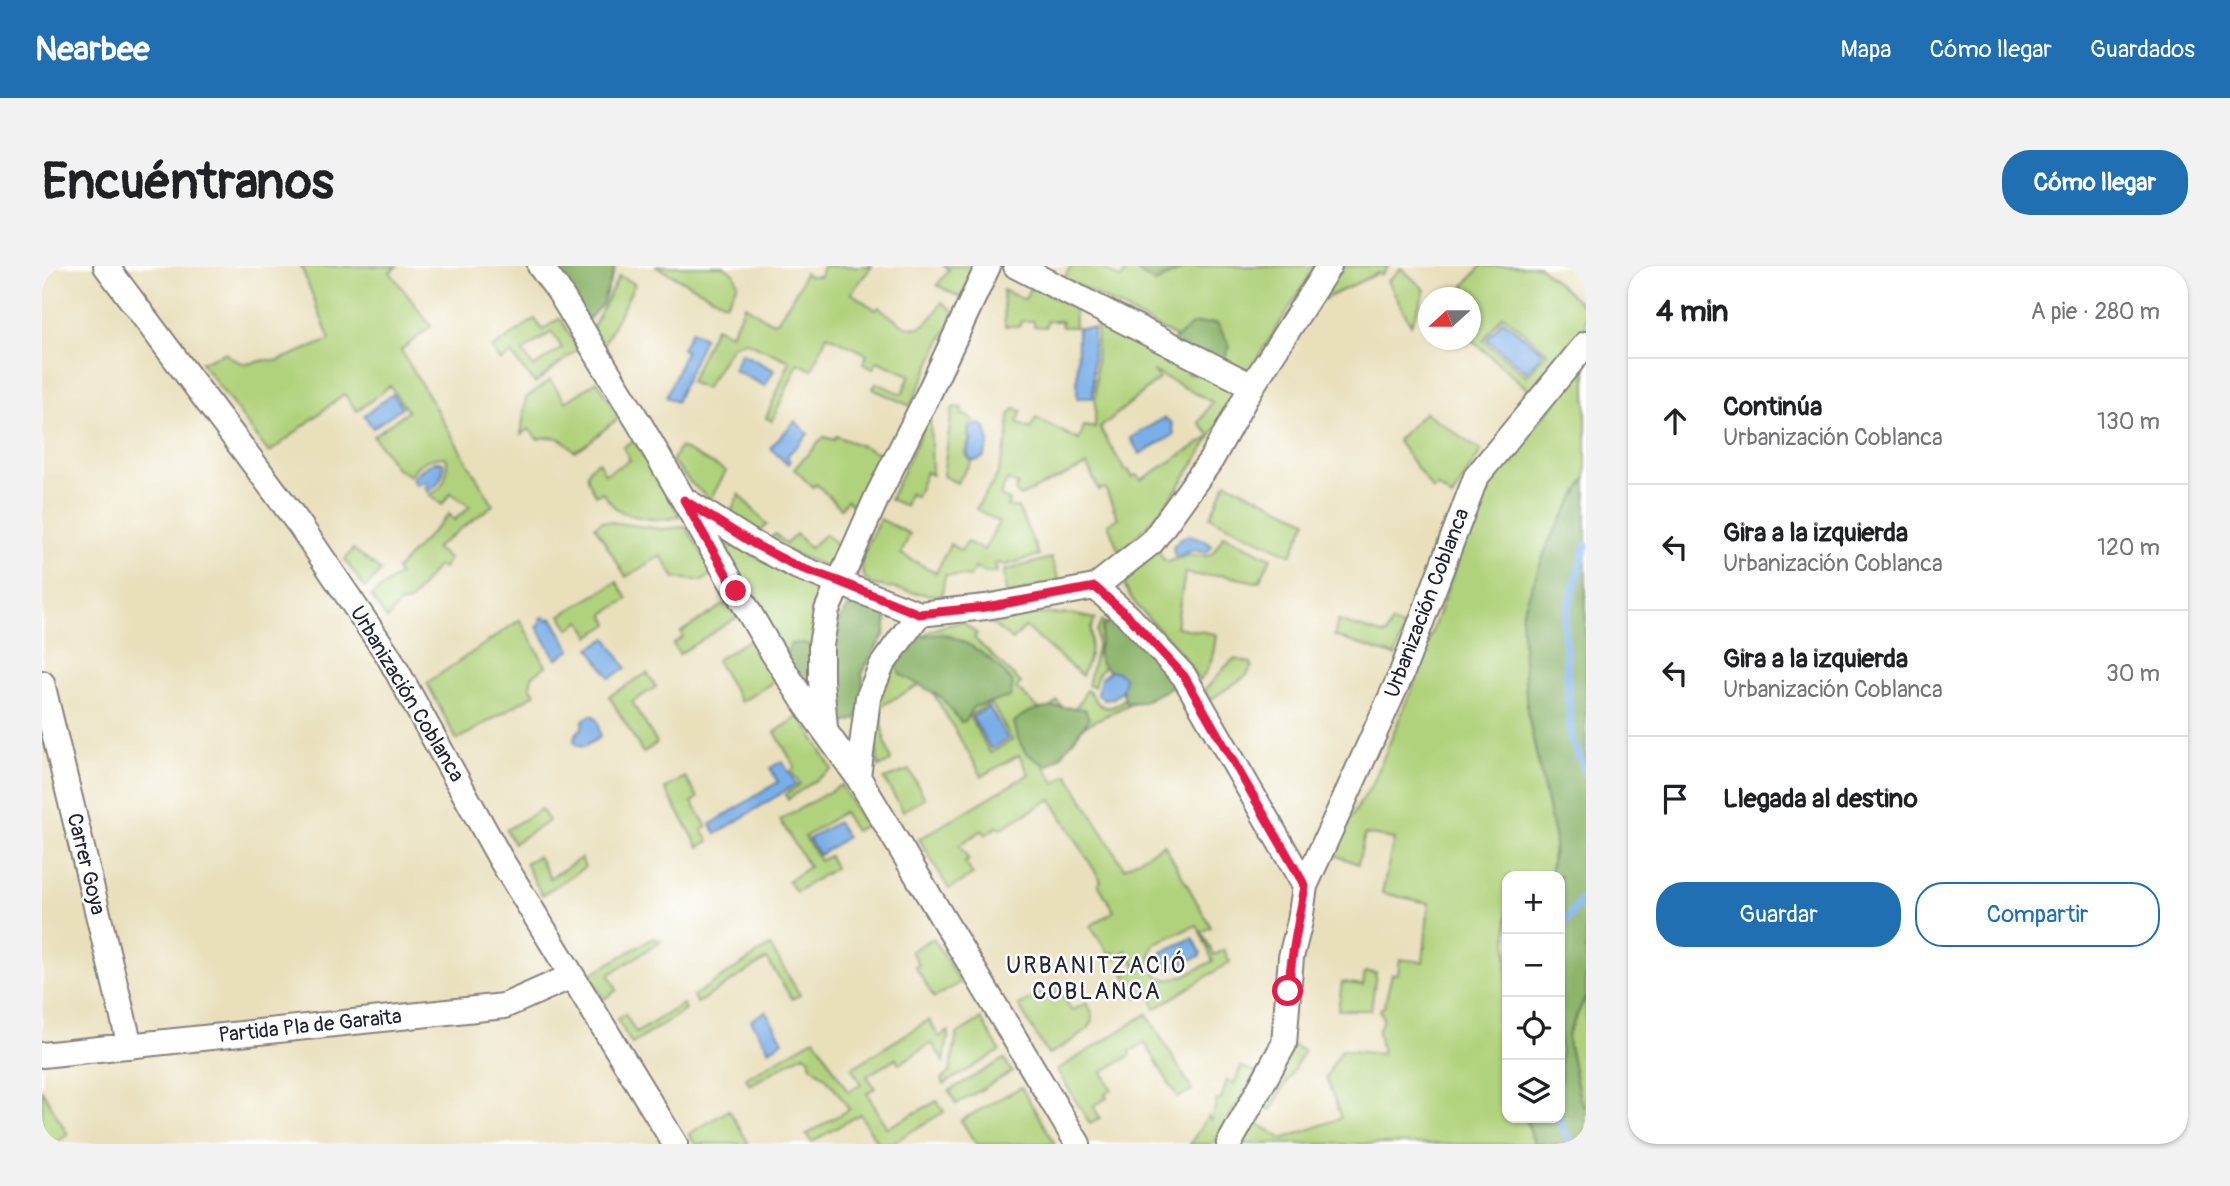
<!DOCTYPE html>
<html lang="es">
<meta charset="utf-8">
<style>
:root{--surface:#fff;--page:#f2f2f2;--text:#202124;--muted:#757577;--line:#e0e0e0;--accent:#1f6fb2}
body{margin:0;font-family:Pangolin,sans-serif;background:var(--page);color:var(--text)}
.controls{position:absolute;right:21px;bottom:21px;display:grid;overflow:hidden;border-radius:14px;box-shadow:0 2px 5px #0004}
.controls button{width:63px;height:63px;display:grid;place-items:center;padding:0;border:0;border-bottom:2px solid var(--line);background:var(--surface);color:var(--text);font:35px sans-serif}
.compass{position:absolute;left:1376px;top:21px;width:63px;height:63px;border-radius:50%;background:var(--surface);box-shadow:0 2px 5px #0004;rotate:249deg}
.stop{position:absolute;width:21px;height:21px;margin:-16px;border:5px solid #e11d48;border-radius:50%;background:#fff}
.stop.end{background:#e11d48;border-color:#fff;box-shadow:0 2px 7px #0008}
.list{margin:0;padding:0;list-style:none}
h2{display:flex;justify-content:space-between;align-items:center;height:91px;margin:0;padding:0 28px;font-size:30px}
h2 small{font-size:23px;font-weight:400;color:var(--muted)}
.list li{display:grid;grid-template-columns:46px 1fr auto;gap:21px;align-items:center;box-sizing:border-box;height:126px;padding:0 28px;border-top:2px solid var(--line)}
.list b{display:block;font-size:26px;white-space:nowrap}
.list p{margin:0;font-size:23px;white-space:nowrap;color:var(--muted)}
.list em{font-size:23px;font-style:normal;color:var(--muted)}
.actions{display:flex;gap:14px;padding:21px 28px}
.actions a{flex:1;padding:16px 0;border:2px solid var(--accent);border-radius:28px;text-align:center;font-size:24px;color:var(--accent)}
.actions .main{background:var(--accent);color:#fff}
.icon{flex:none;width:38px;height:38px;fill:none;stroke:currentColor;stroke-width:2;stroke-linecap:round;stroke-linejoin:round}
.map{position:relative;flex:none;width:1544px;height:878px;overflow:hidden;border-radius:28px}
header{display:flex;align-items:center;gap:42px;box-sizing:border-box;height:98px;padding:0 35px;background:var(--accent);color:#fff}
header strong{font-size:33px}
nav{display:flex;gap:38px;margin-inline-start:auto;font-size:24px}
.intro{display:flex;align-items:center;justify-content:space-between;box-sizing:border-box;height:168px;padding:0 42px}
h1{margin:0;font-size:49px}
.button{padding:18px 32px;border-radius:28px;background:var(--accent);color:#fff;font-size:24px;font-weight:700}
main{display:flex;gap:42px;padding:0 42px}
aside{flex:1;background:var(--surface);border-radius:28px;box-shadow:0 2px 5px #0004}
.map>svg:first-child{display:block}
</style>
<header>
<strong>Nearbee</strong>
<nav><a>Mapa</a><a>Cómo llegar</a><a>Guardados</a></nav>
</header>
<div class="intro"><h1>Encuéntranos</h1><a class="button">Cómo llegar</a></div>
<main>
<div class="map">
<svg width="1544" height="878" viewBox="0 0 1544 878">
<rect width="100%" height="100%" fill="#fff"/>
<filter id="ink" filterUnits="userSpaceOnUse"><feTurbulence type="fractalNoise" baseFrequency=".0143" numOctaves="2"/><feDisplacementMap in="SourceGraphic" scale="14" xChannelSelector="R" yChannelSelector="G"/><feConvolveMatrix kernelMatrix="1 2 1 2 8 2 1 2 1" color-interpolation-filters="sRGB"/></filter>
<filter id="wash" filterUnits="userSpaceOnUse"><feTurbulence type="fractalNoise" baseFrequency=".00686" numOctaves="4" result="noise"/><feDisplacementMap in="SourceGraphic" scale="28" xChannelSelector="R" yChannelSelector="G"/><feGaussianBlur stdDeviation="1.57" result="paint"/><feColorMatrix in="noise" values="0 0 0 0 0 0 0 0 0 0 0 0 0 0 0 0 0 1.4 0 .05"/><feComposite in="paint" operator="in"/></filter>
<g filter="url(#wash)">
<rect width="100%" height="100%" fill="#e9dfbb"/>
<!-- green -->
<path fill="#b1d27b" stroke="#6a7a5b" stroke-width="2" fill-rule="evenodd" d="M 259,0 L 355,0 L 348,6 L 389,60 L 359,84 L 451,239 L 393,282 L 407,293 L 401,302 L 395,300 L 368,336 L 357,338 L 345,353 L 329,330 L 357,309 L 354,304 L 407,248 L 412,254 L 428,241 L 409,227 L 400,239 L 388,229 C 402,223 408,205 404,191 C 389,191 375,196 368,210 L 354,202 L 331,170 L 366,145 L 348,120 L 315,145 L 302,128 L 227,187 L 159,96 L 183,87 C 210,109 213,89 235,95 L 288,74 Z
M 613,0 L 682,0 L 692,7 L 696,18 L 684,38 Z
M 781,0 L 830,0 L 809,27 L 834,44 L 837,41 C 866,64 878,75 900,36 L 913,46 L 868,140 L 831,123 L 834,117 L 860,128 L 868,109 L 835,95 L 831,103 L 821,98 L 825,88 L 785,69 L 770,104 L 756,97 L 730,155 L 724,152 L 748,95 L 703,75 L 690,80 L 663,123 L 648,116 L 673,61 L 689,68 L 703,39 L 727,55 L 731,56 L 736,54 L 758,19 L 762,7 L 767,10 L 778,10 Z
M 902,0 L 933,0 L 919,32 L 895,19 L 907,4 Z
M 1029,0 L 1057,0 L 1079,13 L 1088,0 L 1274,0 L 1211,99 L 1204,103 L 1191,101 L 1022,12 Z
M 1297,0 L 1347,0 L 1339,9 L 1336,7 L 1274,37 Z
M 1439,0 L 1497,0 L 1544,42 L 1544,60 L 1488,125 L 1429,73 L 1428,32 L 1412,32 ZM 1461,49 L 1505,86 L 1485,110 L 1441,74 Z
M 1359,2 L 1383,24 L 1369,59 L 1346,15 Z
M 577,10 L 593,18 L 560,82 L 549,65 Z
M 989,19 L 1032,42 L 1033,61 L 1020,61 L 1019,55 L 1005,55 L 1004,61 L 992,60 L 992,55 L 979,55 L 978,60 L 963,60 L 961,24 L 983,34 Z
M 518,52 L 536,83 L 493,117 L 469,88 L 458,95 L 450,83 L 493,53 L 500,64 ZM 510,66 L 520,82 L 491,101 L 481,85 Z
M 1055,54 L 1182,121 C 1188,126 1189,132 1188,140 C 1155,192 1125,248 1077,286 L 1066,258 L 1076,252 L 1063,222 L 1057,224 L 1045,199 L 978,230 L 973,225 L 976,219 L 965,214 L 958,229 L 968,235 L 965,241 L 976,241 L 997,289 L 961,300 L 959,297 L 953,298 L 955,306 L 944,307 L 933,302 L 928,311 L 903,309 L 900,330 L 875,327 L 828,318 C 808,300 829,273 838,253 L 868,268 L 859,288 L 894,307 L 908,278 L 919,285 L 925,276 L 942,284 L 957,256 L 934,243 L 955,210 L 966,170 L 967,149 L 973,142 L 980,145 L 975,157 L 988,163 L 994,152 L 1037,174 L 1042,160 L 1053,162 ZM 1111,105 L 1170,136 L 1157,157 L 1169,170 L 1099,214 L 1095,209 L 1090,211 L 1087,204 L 1083,205 L 1058,162 L 1117,113 Z
M 1544,100 L 1544,212 L 1507,275 L 1485,445 L 1513,574 L 1508,610 L 1465,610 L 1465,852 L 1484,852 L 1492,878 L 1195,878 L 1208,853 L 1241,873 L 1299,852 L 1284,811 L 1299,784 L 1340,788 L 1336,766 L 1341,753 L 1338,743 L 1342,741 L 1350,708 L 1356,708 L 1358,693 L 1381,696 L 1387,637 L 1340,627 L 1352,573 L 1323,568 L 1316,598 L 1290,588 L 1301,564 L 1331,517 L 1369,425 L 1436,237 L 1456,205 Z
M 508,114 L 524,136 L 555,115 L 578,152 C 561,161 550,178 532,185 C 521,171 512,169 495,173 L 487,163 L 479,168 L 484,132 Z
M 913,141 L 920,142 L 920,149 L 928,151 L 932,155 L 926,161 L 927,175 L 923,187 L 929,196 L 915,217 L 901,210 L 910,143 Z
M 1383,146 L 1439,185 L 1410,232 L 1396,220 L 1391,224 L 1355,174 Z
M 888,148 L 890,209 L 884,206 L 874,231 L 868,227 L 863,240 L 848,233 Z
M 794,170 L 845,190 L 818,247 L 805,234 L 799,242 L 774,218 L 771,221 L 752,203 L 782,171 L 792,174 Z
M 592,174 L 638,250 C 621,257 591,253 575,243 C 569,239 565,231 560,226 L 554,229 C 546,215 539,206 556,195 L 563,208 L 588,194 L 581,181 Z
M 638,181 L 684,205 L 668,234 L 649,217 L 630,195 Z
M 1184,216 L 1265,254 L 1249,289 L 1168,251 Z
M 697,228 L 725,259 L 714,270 L 687,251 Z
M 560,255 L 619,263 L 644,261 L 672,307 L 660,315 L 633,312 L 619,290 L 584,311 L 553,260 Z
M 733,268 L 744,278 L 754,268 L 768,282 L 783,268 L 800,283 L 789,299 L 785,301 L 724,276 Z
M 1182,269 L 1229,292 L 1218,314 L 1214,316 L 1180,309 L 1161,310 L 1143,307 L 1134,361 L 1174,368 C 1172,386 1170,401 1157,415 C 1151,404 1143,392 1135,382 C 1117,360 1093,345 1082,318 L 1086,309 L 1116,283 L 1122,294 L 1126,296 L 1147,289 L 1165,290 L 1171,287 Z
M 684,274 L 771,320 C 785,336 773,373 770,394 L 753,406 L 680,277 Z
M 311,283 L 339,305 L 323,322 L 303,294 Z
M 1009,292 L 1018,317 L 964,328 L 962,305 Z
M 575,316 L 586,333 L 562,348 L 567,358 L 548,370 L 539,355 L 527,363 L 519,349 Z
M 688,335 L 697,350 L 637,388 L 631,378 L 641,371 L 639,366 Z
M 983,348 L 1030,348 L 1053,353 L 1049,362 L 1048,389 L 1040,410 L 983,361 L 971,374 L 946,355 L 946,351 Z
M 478,354 L 504,400 L 490,410 L 488,420 L 493,428 L 415,474 L 385,417 Z
M 1060,355 L 1082,366 L 1133,416 L 1030,466 L 999,494 L 1013,517 L 1026,509 L 1082,602 L 1122,578 L 1169,661 L 1160,666 L 1172,689 L 1182,684 L 1188,696 L 1113,743 L 1110,731 L 1106,728 L 1096,732 L 1082,707 L 1096,703 L 1084,684 L 1075,693 L 1071,686 L 1067,688 L 1048,660 L 1072,645 L 1056,618 L 1059,615 L 1009,533 L 958,563 L 956,560 L 943,569 L 941,564 L 917,579 L 927,594 L 923,596 L 931,609 L 907,623 L 877,573 L 987,508 L 977,489 L 940,510 L 884,415 L 839,440 L 841,468 L 849,495 L 837,501 C 828,460 833,427 858,393 C 865,384 875,373 885,367 C 897,360 909,358 921,356 L 935,368 L 932,372 L 979,417 L 974,422 L 1003,448 L 1015,435 L 1026,447 C 1036,441 1040,434 1044,424 C 1052,427 1049,431 1056,437 C 1067,448 1079,437 1087,428 L 1070,398 C 1057,402 1055,408 1052,421 L 1046,419 L 1055,382 L 1055,365 ZM 949,437 L 970,474 L 948,487 L 927,450 ZM 1155,659 L 1171,695 C 1154,703 1117,730 1110,698 C 1108,690 1108,685 1113,677 Z
M 1296,355 L 1344,369 L 1349,357 L 1363,362 L 1353,390 L 1292,370 Z
M 710,372 L 736,413 L 699,436 L 674,394 Z
M 1193,393 L 1209,397 L 1210,400 L 1205,409 L 1168,434 L 1162,423 C 1175,415 1181,399 1193,393 Z
M 605,407 L 614,421 L 590,436 L 615,477 L 601,487 L 567,430 Z
M 758,450 L 790,503 L 746,533 L 743,529 L 758,518 L 749,505 L 753,501 L 733,466 Z
M 867,504 L 883,532 L 861,545 L 842,513 Z
M 643,511 L 656,532 L 650,536 L 665,561 L 660,564 L 667,575 L 657,581 L 623,523 Z
M 799,519 L 823,559 L 813,565 L 801,546 L 763,571 L 778,595 L 787,590 L 793,602 L 754,626 L 746,615 L 767,601 L 738,554 Z
M 499,543 L 507,555 L 472,577 L 464,564 Z
M 496,590 L 508,612 L 539,592 L 543,601 L 500,629 L 483,597 Z
M 611,672 L 619,675 L 567,709 L 575,724 L 562,733 L 547,709 Z
M 891,672 L 918,717 L 892,732 L 873,700 L 877,699 L 869,685 Z
M 728,680 L 758,729 L 750,733 L 725,693 L 655,737 L 651,730 Z
M 1323,706 L 1334,707 L 1329,744 L 1296,744 L 1300,716 L 1321,719 Z
M 1014,718 L 1030,745 L 1044,737 C 1047,742 1051,747 1051,753 C 1051,765 1017,782 1006,789 L 977,740 Z
M 1544,730 L 1544,843 L 1538,833 L 1525,770 Z
M 641,738 L 643,744 L 590,778 L 575,753 L 583,748 L 594,767 Z
M 1105,748 L 1150,824 L 1136,832 L 1103,777 L 1088,785 L 1089,789 L 1060,806 L 1070,824 L 1063,828 L 1065,832 L 1051,840 L 1058,852 L 1048,858 L 1015,804 Z
M 939,753 L 958,785 L 902,818 L 899,813 L 908,806 L 915,768 Z
M 887,754 L 897,771 L 907,765 L 902,796 L 890,777 L 857,798 L 854,792 L 825,810 L 833,822 L 825,827 L 845,862 L 895,835 L 902,846 L 848,878 L 836,878 L 818,848 L 770,876 L 764,869 L 807,843 C 796,826 786,811 769,800 L 767,791 L 762,788 L 708,819 L 704,812 L 773,772 L 806,826 L 819,818 L 810,802 Z
M 1250,779 L 1262,785 L 1229,844 L 1216,838 Z
M 962,793 L 970,806 L 914,838 L 907,825 Z
M 1199,801 L 1214,806 L 1172,878 L 1148,878 L 1166,850 L 1169,854 L 1175,834 L 1179,834 L 1185,814 L 1192,818 Z
M 979,821 L 1013,878 L 934,878 L 919,854 Z
M 0,824 L 26,869 L 11,878 L 0,878 Z
M 687,844 L 707,878 L 653,878 L 647,868 Z"/>
<!-- forest -->
<path fill="#8cb46b" stroke="#576b53" stroke-width="2" d="M 508,0 L 571,0 L 573,2 L 560,38 L 546,54 Z
M 1097,0 L 1147,0 L 1113,17 L 1096,6 Z
M 1175,57 L 1188,80 L 1179,100 L 1158,109 L 1146,108 L 1135,89 L 1132,74 L 1151,58 Z
M 1544,212 L 1544,730 L 1525,770 L 1538,833 L 1544,843 L 1544,878 L 1492,878 L 1484,852 L 1518,852 L 1518,610 L 1508,610 L 1513,574 L 1485,445 L 1479,350 L 1507,275 Z
M 824,337 L 845,347 L 843,368 L 830,388 L 820,408 L 823,427 L 815,453 L 800,458 L 770,420 L 760,418 L 741,393 L 749,378 L 762,377 L 776,384 L 807,340 Z
M 1069,355 L 1081,362 L 1129,403 L 1131,420 L 1101,436 L 1084,437 L 1078,415 L 1059,398 L 1056,388 L 1061,360 Z
M 901,368 C 929,376 952,394 971,417 L 968,431 L 931,441 L 923,455 L 919,456 L 899,431 L 858,408 L 853,394 L 876,370 Z
M 1017,441 L 1043,443 L 1047,453 L 1018,491 L 1006,500 C 982,489 977,482 972,456 C 988,442 996,443 1017,441 Z"/>
<!-- water -->
<path fill="#7aaee7" stroke="#4e6891" stroke-width="2" d="M 1461,54 L 1501,86 L 1485,106 L 1445,73 Z
M 1036,62 L 1051,62 L 1051,132 L 1035,132 Z
M 649,65 L 662,72 L 634,136 L 624,131 L 644,85 L 640,83 Z
M 699,87 L 732,104 L 723,120 L 691,104 Z
M 351,128 L 360,141 L 331,162 L 322,149 Z
M 1122,152 L 1130,157 L 1132,169 L 1098,188 L 1088,172 Z
M 753,155 L 766,168 L 745,190 L 748,195 L 745,198 L 728,182 Z
M 937,158 L 944,161 L 947,177 L 941,192 L 933,195 L 928,193 L 925,187 L 929,175 L 927,166 L 931,160 Z
M 392,196 L 401,196 C 404,208 395,221 386,226 L 383,222 L 386,218 L 384,216 L 374,219 L 370,213 L 380,203 Z
M 1147,269 L 1163,274 L 1170,280 L 1164,287 L 1152,284 L 1133,291 L 1131,280 L 1139,272 Z
M 503,351 L 506,354 L 510,352 L 529,384 L 514,393 L 495,361 L 498,359 L 498,352 Z
M 565,372 L 584,402 L 568,412 L 548,382 Z
M 1069,405 L 1074,405 L 1082,411 C 1084,424 1074,434 1062,434 L 1055,427 L 1060,411 Z
M 947,441 L 966,473 L 949,483 L 930,451 Z
M 547,450 L 552,450 L 556,456 L 558,471 L 542,481 L 536,480 L 532,476 L 533,469 L 540,462 L 541,454 Z
M 740,495 L 754,518 L 674,568 L 669,558 L 736,516 L 728,502 Z
M 795,556 L 805,571 L 777,589 L 767,573 Z
M 1150,672 L 1152,673 L 1159,687 L 1158,690 L 1128,703 C 1119,698 1119,696 1120,686 Z
M 724,745 L 741,775 L 727,784 L 709,754 Z"/>
<g fill="none" stroke-linecap="round" stroke-linejoin="round">
<!-- stream -->
<path stroke="#7aaee7" stroke-width="8" d="M 1544,280 L 1522,356 L 1529,472 L 1544,507
M 1518,664 L 1543,629 L 1544,613
M 1517,852 L 1528,878"/>
</g>
</g>
<g filter="url(#ink)">
<g fill="none" stroke-linecap="round" stroke-linejoin="round">
<defs>
<path id="street" d="M 64,0 L 257,258 L 346,389 L 458,592 L 633,878
M 498,0 L 516,24 L 600,162 L 726,379 L 765,440 L 816,511 L 1036,878
M 974,0 L 1210,120
M 646,236 L 712,278 L 756,301 L 877,348 L 944,341 L 1053,321 L 1087,351 L 1142,410 L 1263,620
M 1053,321 L 1110,276 L 1169,194 L 1210,120 L 1287,0
M 0,417 L 88,780
M 783,462 L 779,414 L 779,379 L 785,344 L 835,231 L 885,131 L 946,0
M 816,511 L 826,432 L 840,399 L 877,348
M 0,789 L 462,740 L 530,710
M 1187,878 L 1242,778 L 1249,691 L 1258,655 L 1263,620 L 1359,409 L 1434,211 L 1544,78"/>
</defs>
<!-- street casing -->
<use href="#street" stroke="#86807b" stroke-width="28"/>
<!-- street -->
<use href="#street" stroke="#fff" stroke-width="24"/>
</g>
</g>
<g fill="none" stroke-linecap="round" stroke-linejoin="round" filter="url(#ink)">
<!-- route -->
<path stroke="#e11d48" stroke-width="9" d="M 694,325 L 642,234 L 712,278 L 756,301 L 796,315 L 877,348 L 944,341 L 1053,321 L 1087,351 L 1142,410 L 1263,620 C 1257,655 1249,689 1246,725"/>
</g>
<g text-anchor="middle" dominant-baseline="central" stroke-width="5" stroke-linejoin="round" paint-order="stroke">
<!-- street labels -->
<g font-size="21" fill="#22223b" stroke="#fff">
<text transform="translate(1385 337) rotate(-69)">Urbanización Coblanca</text>
<text transform="translate(365 428) rotate(59)">Urbanización Coblanca</text>
<text transform="translate(44 598) rotate(76)">Carrer Goya</text>
<text transform="translate(268 760) rotate(-6)">Partida Pla de Garaita</text>
</g>
<!-- neighbourhood labels -->
<g font-size="23" letter-spacing="2" fill="#22223b" stroke="#fff">
<text x="1055" y="699">URBANITZACIÓ<tspan x="1055" dy="26">COBLANCA</tspan></text>
</g>
</g>
</svg>
<div class="controls">
<button>+</button>
<button>−</button>
<button><svg class="icon" aria-label="locate" viewBox="0 0 24 24"><circle cx="12" cy="12" r="6"/><path d="M12 2v4M12 18v4M2 12h4M18 12h4"/></svg></button>
<button><svg class="icon" aria-label="layers" viewBox="0 0 24 24"><path d="M12 4l9 5-9 5-9-5zM3 14l9 5 9-5"/></svg></button>
</div>
<svg class="compass" viewBox="-18 -18 36 36"><path d="M0-13l5 13h-10z" fill="#e53935"/><path d="M0 13l5-13h-10z" fill="#757577"/></svg>
<div class="stop" style="left:1246px;top:725px"></div>
<div class="stop end" style="left:694px;top:325px"></div>
</div>
<aside>
<h2>4 min<small>A pie · 280 m</small></h2>
<ul class="list">
<li><svg class="icon" aria-label="ahead" viewBox="0 0 24 24"><path d="M12 20V5M6 11l6-6 6 6"/></svg><div><b>Continúa</b><p>Urbanización Coblanca</p></div><em>130 m</em></li>
<li><svg class="icon" aria-label="left" viewBox="0 0 24 24"><path d="M17 20v-9H6M10 6l-5 5 5 5"/></svg><div><b>Gira a la izquierda</b><p>Urbanización Coblanca</p></div><em>120 m</em></li>
<li><svg class="icon" aria-label="left" viewBox="0 0 24 24"><path d="M17 20v-9H6M10 6l-5 5 5 5"/></svg><div><b>Gira a la izquierda</b><p>Urbanización Coblanca</p></div><em>30 m</em></li>
<li><svg class="icon" aria-label="arrive" viewBox="0 0 24 24"><path d="M6 21V4h12l-3 4 3 4H6"/></svg><div><b>Llegada al destino</b></div></li>
</ul>
<div class="actions"><a class="main">Guardar</a><a>Compartir</a></div>
</aside>
</main>
